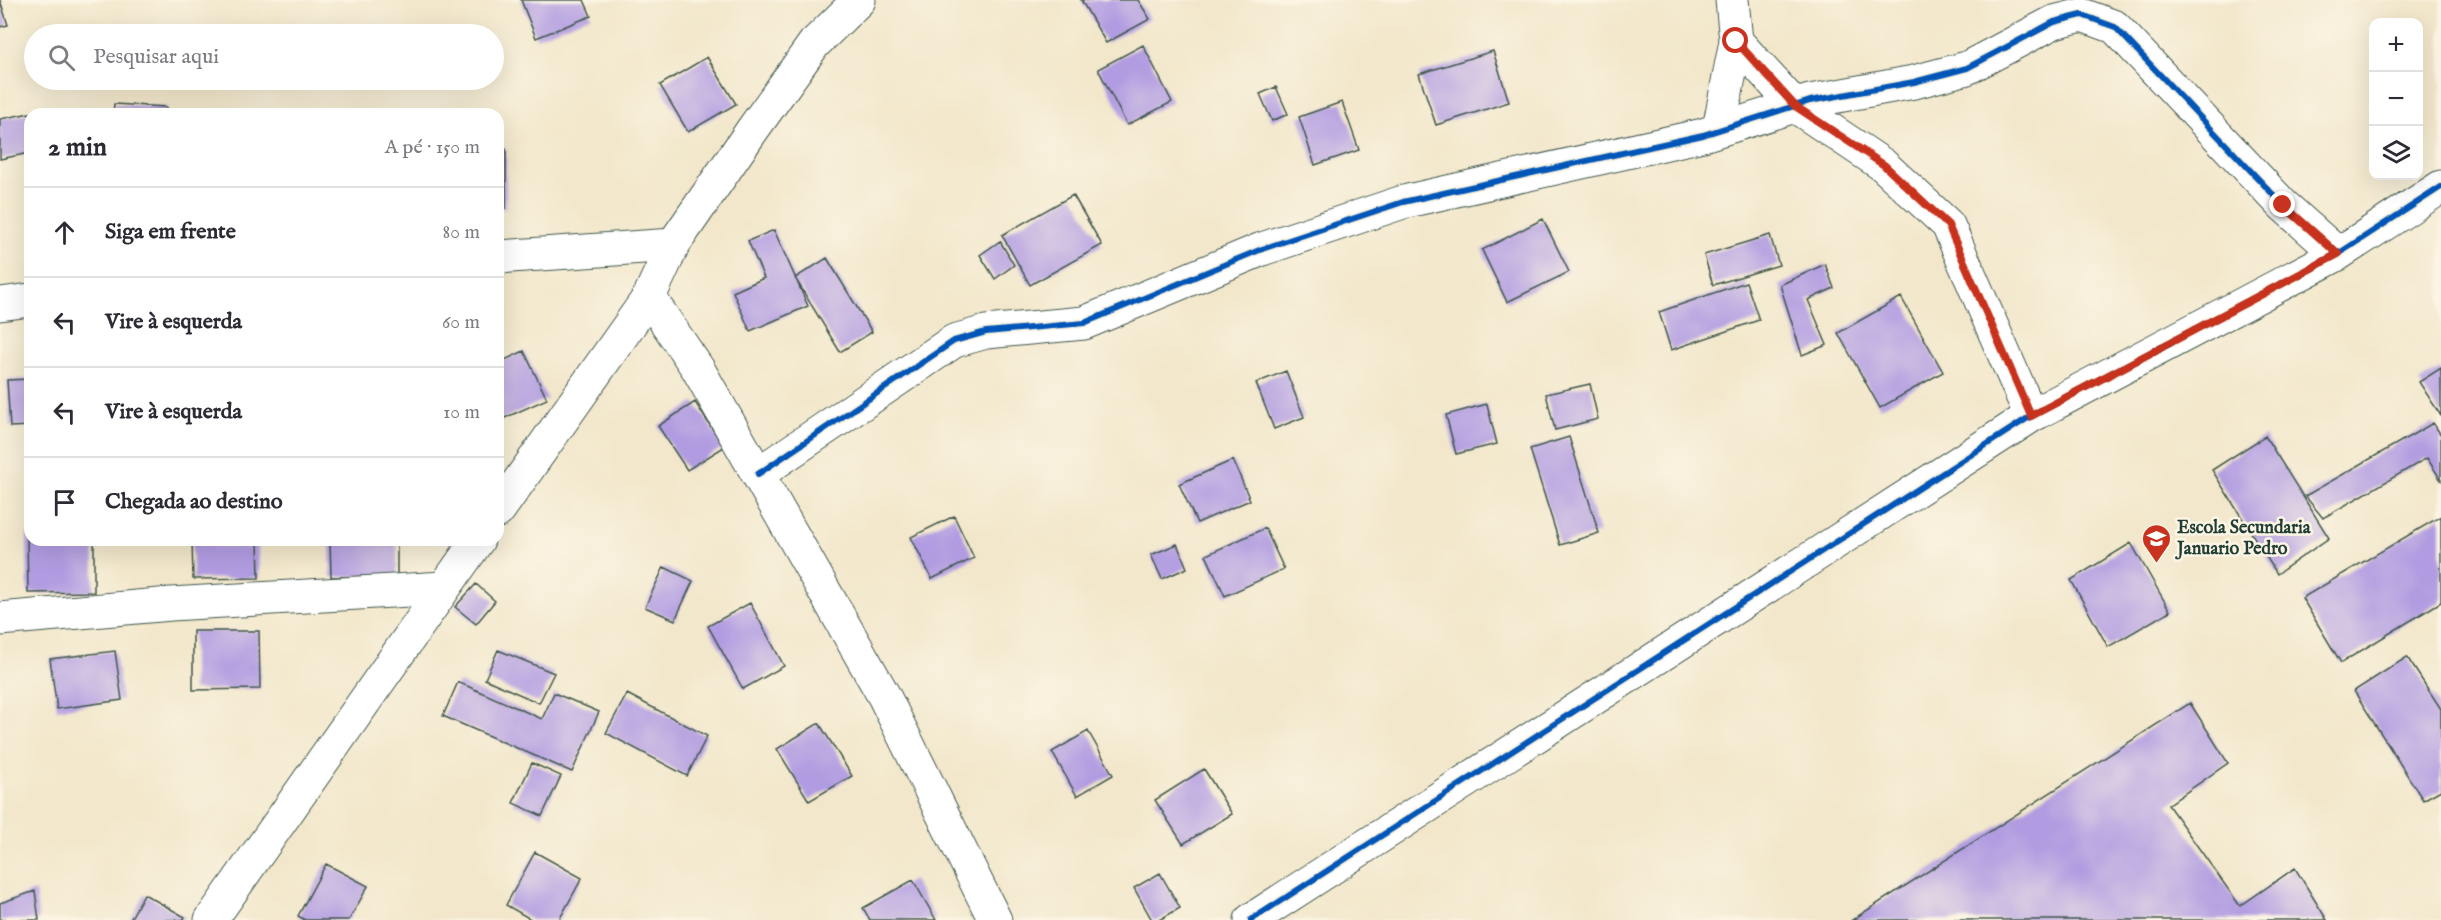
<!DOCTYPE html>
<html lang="pt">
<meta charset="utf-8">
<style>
:root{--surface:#fff;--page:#f7f7f7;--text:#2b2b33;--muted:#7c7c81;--line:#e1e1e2}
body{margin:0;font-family:"IM FELL English",serif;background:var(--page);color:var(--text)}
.controls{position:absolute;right:18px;top:18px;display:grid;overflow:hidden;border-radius:12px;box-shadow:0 6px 24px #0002}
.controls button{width:54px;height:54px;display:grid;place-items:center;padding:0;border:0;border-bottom:2px solid var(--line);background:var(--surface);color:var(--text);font:30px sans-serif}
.stop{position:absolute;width:18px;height:18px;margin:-14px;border:4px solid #c8321e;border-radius:50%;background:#fff}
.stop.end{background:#c8321e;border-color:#fff;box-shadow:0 2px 6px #0008}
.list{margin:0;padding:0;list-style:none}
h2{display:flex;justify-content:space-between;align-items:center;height:78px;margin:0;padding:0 24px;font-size:26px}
h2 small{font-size:20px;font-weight:400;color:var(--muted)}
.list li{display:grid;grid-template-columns:39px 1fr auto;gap:18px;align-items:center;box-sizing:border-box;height:90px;padding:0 24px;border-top:2px solid var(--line)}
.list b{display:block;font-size:22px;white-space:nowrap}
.list em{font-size:20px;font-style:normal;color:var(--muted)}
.icon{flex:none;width:33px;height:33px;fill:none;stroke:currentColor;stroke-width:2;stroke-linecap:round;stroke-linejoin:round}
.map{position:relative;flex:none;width:2441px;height:920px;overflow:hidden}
.search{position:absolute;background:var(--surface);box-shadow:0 6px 24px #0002;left:24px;top:24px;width:480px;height:66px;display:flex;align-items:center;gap:15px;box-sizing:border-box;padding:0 21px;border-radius:33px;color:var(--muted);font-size:22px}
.panel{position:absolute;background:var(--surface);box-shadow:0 6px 24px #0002;left:24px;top:108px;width:480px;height:438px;border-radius:18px}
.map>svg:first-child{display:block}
</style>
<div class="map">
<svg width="2441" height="920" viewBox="0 0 2441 920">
<rect width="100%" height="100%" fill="#fcf5e5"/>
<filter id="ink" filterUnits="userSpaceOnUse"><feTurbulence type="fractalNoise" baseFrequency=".0167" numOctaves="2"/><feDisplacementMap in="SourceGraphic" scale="12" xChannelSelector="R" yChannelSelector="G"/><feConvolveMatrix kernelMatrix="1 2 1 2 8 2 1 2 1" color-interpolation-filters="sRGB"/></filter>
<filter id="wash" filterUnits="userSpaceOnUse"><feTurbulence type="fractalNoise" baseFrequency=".008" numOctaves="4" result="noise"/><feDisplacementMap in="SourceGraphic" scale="24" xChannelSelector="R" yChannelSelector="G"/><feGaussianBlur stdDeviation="1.35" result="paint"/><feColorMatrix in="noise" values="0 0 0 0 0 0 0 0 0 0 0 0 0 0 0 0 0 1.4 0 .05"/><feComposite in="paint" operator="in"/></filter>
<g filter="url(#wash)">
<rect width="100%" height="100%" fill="#f2e7cb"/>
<g id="blocks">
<!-- building -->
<path fill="#b19ce1" d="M 0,0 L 8,25 L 0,27 Z
M 521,0 L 584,0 L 591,16 L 536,38 Z
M 1081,0 L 1138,0 L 1150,19 L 1106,43 Z
M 1143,45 L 1172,102 L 1127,125 L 1098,69 Z
M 1493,51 L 1509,102 L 1436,125 L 1419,74 Z
M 707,57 L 736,104 L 688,132 L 660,85 Z
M 1276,87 L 1288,114 L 1272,121 L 1260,94 Z
M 1342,102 L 1359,150 L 1315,165 L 1299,117 Z
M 114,104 L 166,107 L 166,114 L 113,114 Z
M 30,113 L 30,153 L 0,159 L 0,119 Z
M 498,149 L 506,149 L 506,208 L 498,208 Z
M 1073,195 L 1102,245 L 1030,285 L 1002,235 Z
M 1543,219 L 1569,272 L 1507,302 L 1482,250 Z
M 774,230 L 808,306 L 750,331 L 733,292 L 764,278 L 748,241 Z
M 1770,235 L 1779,265 L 1713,285 L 1704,255 Z
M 1000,241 L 1014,265 L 995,279 L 980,255 Z
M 827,258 L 872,332 L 840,352 L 795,278 Z
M 1825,264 L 1834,288 L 1808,300 L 1827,345 L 1802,355 L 1780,285 Z
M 1746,282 L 1759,320 L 1671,350 L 1659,312 Z
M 1901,297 L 1943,372 L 1880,408 L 1838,333 Z
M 524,351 L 547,399 L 498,421 L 498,363 Z
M 2441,368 L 2441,416 L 2419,382 Z
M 1286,371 L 1304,417 L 1274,429 L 1256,383 Z
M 30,379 L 30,426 L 10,427 L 7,380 Z
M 1590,384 L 1598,419 L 1555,430 L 1546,394 Z
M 695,402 L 724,447 L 687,470 L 658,426 Z
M 1487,404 L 1497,444 L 1456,454 L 1446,415 Z
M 2433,423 L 2441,435 L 2441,480 L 2427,458 L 2323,518 L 2305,496 Z
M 2265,436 L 2329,538 L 2277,574 L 2212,470 Z
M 1569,437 L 1599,533 L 1560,545 L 1530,449 Z
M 1233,460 L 1250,500 L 1197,523 L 1179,484 Z
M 954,516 L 974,558 L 932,579 L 911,537 Z
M 2441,516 L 2441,602 L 2341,663 L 2302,598 Z
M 1265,528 L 1284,569 L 1225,596 L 1206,555 Z
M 27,534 L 30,534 L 30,540 L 94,540 L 94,592 L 28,593 Z
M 192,540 L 258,540 L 259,578 L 193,579 Z
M 330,540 L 397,540 L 397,576 L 331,577 Z
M 2131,543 L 2170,611 L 2108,647 L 2071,580 Z
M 1177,544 L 1187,568 L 1162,579 L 1151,555 Z
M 664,567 L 693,581 L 675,620 L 645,607 Z
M 476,584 L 495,601 L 476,624 L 455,607 Z
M 750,603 L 784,666 L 743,689 L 708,626 Z
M 193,631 L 259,631 L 260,689 L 193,690 Z
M 498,650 L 554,673 L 539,703 L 485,679 Z
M 115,651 L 122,700 L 57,709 L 50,659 Z
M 2407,657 L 2441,709 L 2441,790 L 2423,800 L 2354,691 Z
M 458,682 L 542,719 L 554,693 L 599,712 L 572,772 L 443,716 Z
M 627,694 L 707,736 L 687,776 L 606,733 Z
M 2190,703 L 2228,763 L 2168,805 L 2240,906 L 2295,868 L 2327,920 L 1852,920 Z
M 819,723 L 852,776 L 809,801 L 777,749 Z
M 1088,731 L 1113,775 L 1077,796 L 1052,752 Z
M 532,763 L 561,776 L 542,816 L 513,803 Z
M 1204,769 L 1232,814 L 1183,844 L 1155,800 Z
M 535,852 L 582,878 L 559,920 L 532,920 L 506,905 Z
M 326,864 L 368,886 L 349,920 L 305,920 L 298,916 Z
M 1160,873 L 1180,908 L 1159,920 L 1152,920 L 1134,888 Z
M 913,880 L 936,920 L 870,920 L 863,908 Z
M 35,891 L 39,920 L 0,920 L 0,903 Z
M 144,894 L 185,917 L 183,920 L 130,920 Z"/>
</g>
</g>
<g filter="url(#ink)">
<use href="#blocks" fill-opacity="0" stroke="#3f564b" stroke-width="1.5"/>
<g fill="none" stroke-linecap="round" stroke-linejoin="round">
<defs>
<path id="minor" d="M 1736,41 L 1795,106 L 1883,165 L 1948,225 L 2031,416
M 1719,129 L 1736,41 L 1732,0
M 498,257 L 673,245
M 649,297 L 698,369 L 884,696 L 995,920
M 0,304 L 30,300
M 758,474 L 954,341 L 986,332 L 1084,323 L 1262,249 L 1403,202 L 1703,135 L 1810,101 L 1914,82 L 1967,68 L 2054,22 L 2082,15 L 2115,27 L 2283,205 L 2338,254
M 498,511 L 649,297 L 673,245 L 753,129 L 814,44 L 859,0
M 0,619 L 171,604 L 444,588
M 211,920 L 478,540
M 1251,920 L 2031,416 L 2338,254 L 2441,187"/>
</defs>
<!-- minor casing -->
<use href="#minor" stroke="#3f564b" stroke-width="35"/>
<!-- minor -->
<use href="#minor" stroke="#fff" stroke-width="33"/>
<defs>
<path id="cycleway" d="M 758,474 L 954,341 L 986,332 L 1084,323 L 1262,249 L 1403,202 L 1703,135 L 1810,101 L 1914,82 L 1967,68 L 2054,22 L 2082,15 L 2115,27 L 2283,205 L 2338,254
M 1251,920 L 2031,416 L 2338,254 L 2441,187"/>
</defs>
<!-- cycleway casing -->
<use href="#cycleway" stroke="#fcf5e5" stroke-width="10"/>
<!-- cycleway -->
<use href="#cycleway" stroke="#0057b8" stroke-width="6"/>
</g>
</g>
<g fill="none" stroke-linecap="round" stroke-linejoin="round" filter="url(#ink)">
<!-- route -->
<path stroke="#c8321e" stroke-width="8" d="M 1736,41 L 1795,106 L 1884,165 L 1948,225 L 2031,416 L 2338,254 L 2283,205"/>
</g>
<!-- icons -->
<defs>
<symbol id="school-pin" viewBox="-11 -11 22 30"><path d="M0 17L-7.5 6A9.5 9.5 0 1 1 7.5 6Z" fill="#c8321e" stroke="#fcf5e5"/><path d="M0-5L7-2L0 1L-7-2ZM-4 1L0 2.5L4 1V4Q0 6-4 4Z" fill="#fff"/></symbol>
</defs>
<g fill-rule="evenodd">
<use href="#school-pin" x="2140" y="522" width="33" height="45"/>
</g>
<g text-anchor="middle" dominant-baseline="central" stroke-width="5" stroke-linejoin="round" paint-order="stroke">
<!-- poi labels -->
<g font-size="18" font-weight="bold" fill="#1f3d34" stroke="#fcf5e5" text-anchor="start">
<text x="2177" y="528">Escola Secundaria<tspan x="2177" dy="21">Januario Pedro</tspan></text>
</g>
</g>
</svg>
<div class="controls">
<button>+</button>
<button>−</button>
<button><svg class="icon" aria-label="layers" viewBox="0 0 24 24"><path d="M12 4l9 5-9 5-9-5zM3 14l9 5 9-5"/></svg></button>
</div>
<div class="stop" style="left:1736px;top:41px"></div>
<div class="stop end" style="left:2283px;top:205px"></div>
<div class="search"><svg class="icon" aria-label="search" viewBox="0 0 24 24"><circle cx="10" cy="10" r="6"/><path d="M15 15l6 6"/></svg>Pesquisar aqui</div>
<section class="panel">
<h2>2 min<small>A pé · 150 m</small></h2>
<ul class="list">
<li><svg class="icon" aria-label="ahead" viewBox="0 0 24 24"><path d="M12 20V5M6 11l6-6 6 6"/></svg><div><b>Siga em frente</b></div><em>80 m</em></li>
<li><svg class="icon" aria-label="left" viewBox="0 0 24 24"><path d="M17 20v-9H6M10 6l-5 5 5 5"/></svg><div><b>Vire à esquerda</b></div><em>60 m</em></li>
<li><svg class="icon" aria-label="left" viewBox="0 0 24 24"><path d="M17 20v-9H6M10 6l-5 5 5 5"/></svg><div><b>Vire à esquerda</b></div><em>10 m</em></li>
<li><svg class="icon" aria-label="arrive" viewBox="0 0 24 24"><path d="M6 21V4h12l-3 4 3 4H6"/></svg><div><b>Chegada ao destino</b></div></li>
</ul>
</section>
</div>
